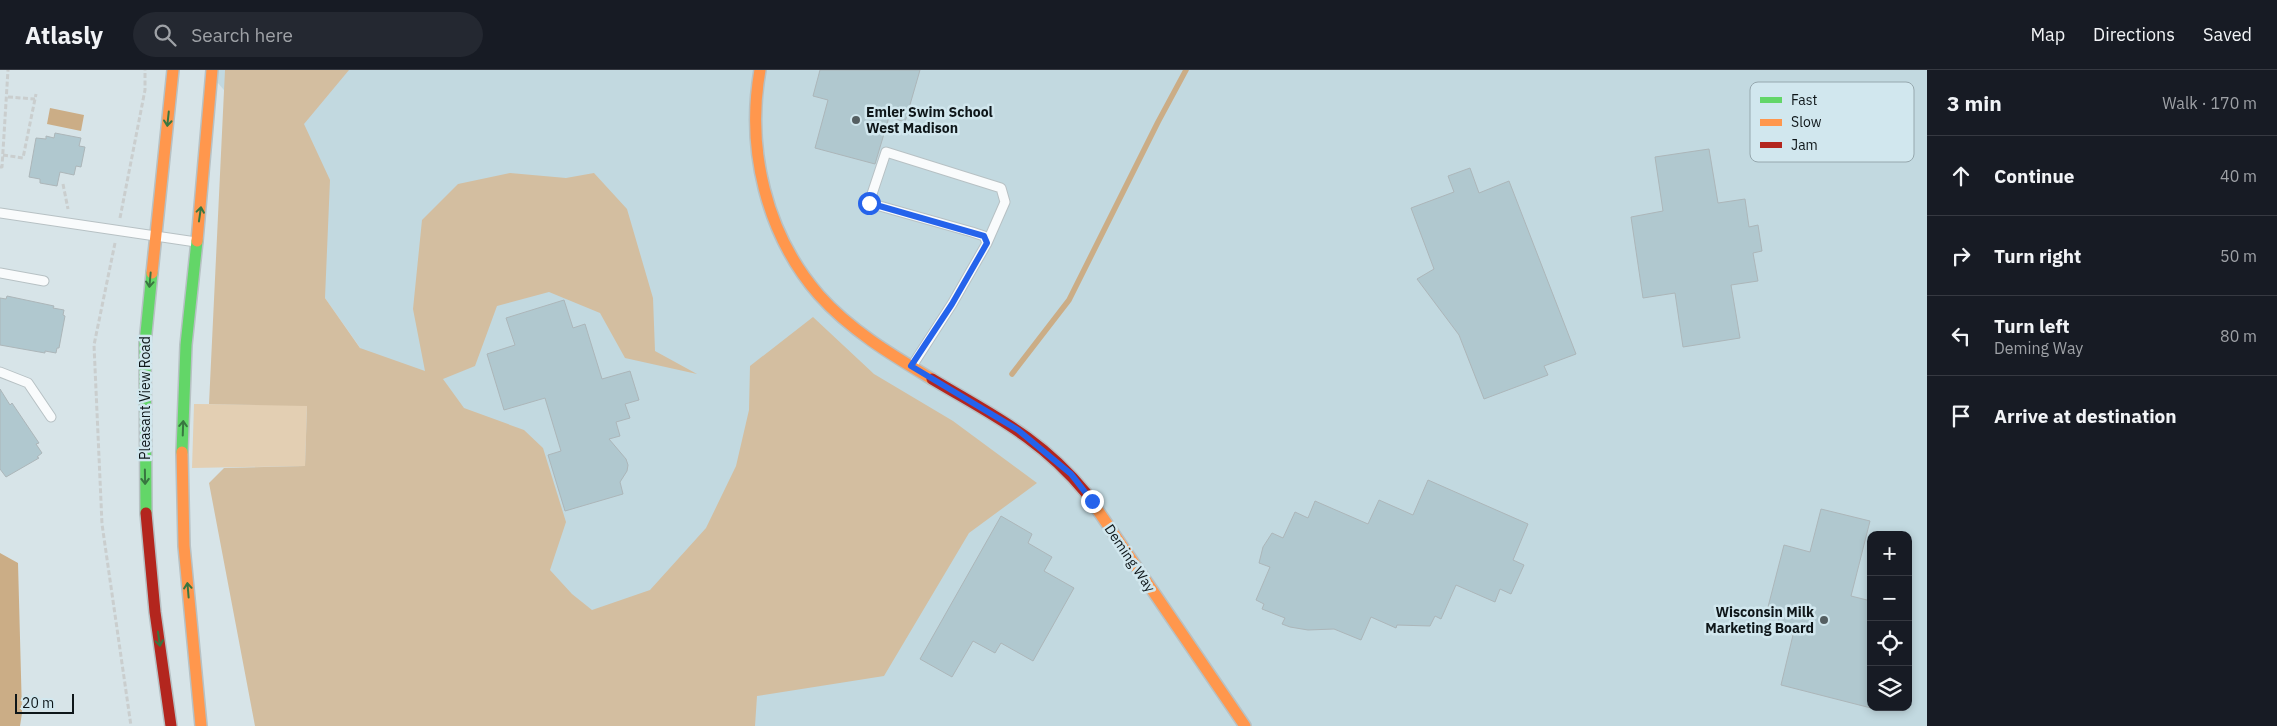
<!DOCTYPE html>
<meta charset="utf-8">
<style>
:root{--surface:#171b24;--page:#242831;--text:#f1f3f6;--muted:#9ea1a6;--line:#363941}
body{margin:0;font-family:"IBM Plex Sans",sans-serif;background:var(--page);color:var(--text)}
.controls{position:absolute;right:15px;bottom:15px;display:grid;overflow:hidden;border-radius:10px;box-shadow:0 2px 8px #0003}
.controls button{width:45px;height:45px;display:grid;place-items:center;padding:0;border:0;border-bottom:1px solid var(--line);background:var(--surface);color:var(--text);font:25px sans-serif}
.scale{position:absolute;left:15px;bottom:12px;width:59px;box-sizing:border-box;padding-left:5px;border:2px solid #0e1619;border-top:0;font-size:14px;line-height:18px;white-space:nowrap;color:#0e1619;-webkit-text-stroke:4px #d1e7ee;paint-order:stroke}
.stop{position:absolute;width:15px;height:15px;margin:-11px;border:4px solid #2563eb;border-radius:50%;background:#fff}
.stop.end{background:#2563eb;border-color:#fff;box-shadow:0 1px 5px #0008}
.list{margin:0;padding:0;list-style:none}
h2{display:flex;justify-content:space-between;align-items:center;height:65px;margin:0;padding:0 20px;font-size:21px}
h2 small{font-size:16px;font-weight:400;color:var(--muted)}
.list li{display:grid;grid-template-columns:32px 1fr auto;gap:15px;align-items:center;box-sizing:border-box;height:80px;padding:0 20px;border-top:1px solid var(--line)}
.list b{display:block;font-size:19px;white-space:nowrap}
.list p{margin:0;font-size:16px;white-space:nowrap;color:var(--muted)}
.list em{font-size:16px;font-style:normal;color:var(--muted)}
.icon{flex:none;width:28px;height:28px;fill:none;stroke:currentColor;stroke-width:2;stroke-linecap:round;stroke-linejoin:round}
.map{position:relative;flex:none;width:1927px;height:656px;overflow:hidden}
header{display:flex;align-items:center;gap:30px;box-sizing:border-box;height:70px;padding:0 25px;background:var(--surface);border-bottom:1px solid var(--line)}
header strong{font-size:24px}
nav{display:flex;gap:28px;margin-inline-start:auto;font-size:18px}
.search{width:350px;height:45px;background:var(--page);display:flex;align-items:center;gap:12px;box-sizing:border-box;padding:0 18px;border-radius:28px;color:var(--muted);font-size:19px}
main{display:flex}
aside{flex:1;background:var(--surface)}
.map>svg:first-child{display:block}
</style>
<header>
<strong>Atlasly</strong>
<div class="search"><svg class="icon" aria-label="search" viewBox="0 0 24 24"><circle cx="10" cy="10" r="6"/><path d="M15 15l6 6"/></svg>Search here</div>
<nav><a>Map</a><a>Directions</a><a>Saved</a></nav>
</header>
<main>
<div class="map">
<svg width="1927" height="656" viewBox="0 0 1927 656">
<rect width="100%" height="100%" fill="#d7e4e8"/>
<!-- built -->
<path fill="#c2d9e0" fill-rule="evenodd" d="M 207,0 L 1927,0 L 1927,656 L 597,656 L 392,323 L 325,228 L 305,116 ZM 1871,465 L 1908,465 L 1908,637 L 1871,637 Z"/>
<!-- green -->
<path fill="#e3cfb3" d="M 194,334 L 307,335 L 305,396 L 192,398 Z"/>
<!-- forest -->
<path fill="#d3bea0" d="M 225,0 L 349,0 L 304,54 L 330,110 L 325,228 L 360,278 L 425,301 L 413,239 L 422,150 L 458,114 L 510,103 L 566,108 L 594,103 L 627,139 L 653,228 L 655,281 L 697,304 L 625,288 L 600,243 L 549,222 L 497,236 L 475,296 L 443,309 L 464,338 L 524,360 L 543,378 L 566,452 L 550,500 L 572,524 L 592,540 L 650,520 L 706,458 L 736,396 L 749,340 L 750,296 L 813,247 L 874,304 L 953,351 L 1037,413 L 969,463 L 884,606 L 757,626 L 755,656 L 255,656 L 209,413 L 224,398 L 305,396 L 307,336 L 209,334 Z"/>
<!-- water -->
<path fill="#cbad86" d="M 50,38 L 84,45 L 81,61 L 47,54 Z
M 0,483 L 18,493 L 22,643 L 20,656 L 0,656 Z"/>
<g fill="none" stroke-linecap="round" stroke-linejoin="round">
<!-- stream -->
<path stroke="#cbad86" stroke-width="5.5" d="M 1012,304 L 1069,230 L 1158,52 L 1186,0"/>
</g>
<!-- building -->
<path fill="#b0c8cf" stroke="#acb6b9" d="M 820,0 L 920,0 L 905,52 L 889,47 L 875,94 L 815,78 L 828,30 L 813,26 Z
M 55,63 L 81,68 L 79,76 L 85,77 L 81,97 L 76,96 L 74,105 L 60,102 L 57,116 L 40,113 L 40,109 L 29,107 L 36,68 L 46,69 L 46,66 L 54,68 Z
M 1709,79 L 1718,133 L 1745,129 L 1749,157 L 1758,155 L 1762,181 L 1753,183 L 1758,211 L 1731,215 L 1740,268 L 1683,277 L 1675,223 L 1643,228 L 1631,147 L 1663,141 L 1655,87 Z
M 1470,98 L 1479,123 L 1509,111 L 1576,284 L 1544,296 L 1548,305 L 1484,329 L 1459,265 L 1417,209 L 1434,199 L 1411,138 L 1454,122 L 1448,106 Z
M 7,226 L 54,236 L 53,238 L 64,240 L 63,245 L 65,246 L 59,278 L 57,278 L 56,283 L 45,281 L 45,283 L 0,275 L 0,228 L 6,229 Z
M 564,230 L 573,258 L 585,254 L 602,309 L 630,301 L 639,330 L 625,334 L 630,348 L 616,352 L 620,366 L 609,369 L 626,389 L 628,395 L 627,401 L 620,412 L 623,424 L 565,441 L 548,385 L 561,381 L 545,328 L 504,340 L 487,284 L 515,275 L 506,248 Z
M 0,319 L 10,335 L 12,333 L 39,373 L 36,374 L 42,383 L 37,387 L 39,388 L 6,407 L 0,399 Z
M 1428,410 L 1528,454 L 1513,490 L 1524,495 L 1511,524 L 1500,519 L 1495,532 L 1456,515 L 1441,549 L 1435,546 L 1430,556 L 1397,555 L 1396,558 L 1371,547 L 1361,570 L 1334,559 L 1308,560 L 1290,557 L 1282,554 L 1285,548 L 1262,539 L 1264,534 L 1256,530 L 1270,497 L 1259,493 L 1263,477 L 1272,463 L 1283,468 L 1295,442 L 1308,448 L 1315,431 L 1368,454 L 1379,430 L 1413,445 Z
M 1821,439 L 1870,451 L 1851,526 L 1871,531 L 1871,638 L 1781,615 L 1793,565 L 1776,560 L 1781,540 L 1768,537 L 1784,475 L 1810,482 Z
M 1001,446 L 1032,464 L 1028,473 L 1052,487 L 1044,501 L 1074,518 L 1033,591 L 1001,573 L 995,583 L 973,571 L 952,607 L 920,589 Z"/>
<g fill="none" stroke-linecap="round" stroke-linejoin="round">
<defs>
<path id="lane" d="M 0,143 L 196,172
M 0,203 L 44,211
M 912,296 L 952,234 L 987,173 L 984,166 L 972,162 L 869,133 L 886,82 L 1001,118 L 1005,132 L 987,173
M 0,302 L 28,313 L 51,347"/>
<path id="fast" d="M 182,382 L 186,275 L 197,171
M 146,443 L 145,273 L 152,203"/>
<path id="slow" d="M 760,0 C 746,79 766,164 819,225 C 850,260 892,285 932,309
M 197,171 L 212,0
M 152,203 L 173,0
M 182,382 L 184,476 L 201,656
M 1086,423 L 1245,656"/>
<path id="jam" d="M 932,309 C 992,345 1040,367 1086,423
M 146,443 L 155,542 L 171,656"/>
</defs>
<!-- lane casing -->
<use href="#lane" stroke="#b7c1c4" stroke-width="11"/>
<!-- fast casing -->
<use href="#fast" stroke="#b7c1c4" stroke-width="14"/>
<!-- slow casing -->
<use href="#slow" stroke="#b7c1c4" stroke-width="14"/>
<!-- jam casing -->
<use href="#jam" stroke="#b7c1c4" stroke-width="14"/>
<!-- path -->
<path stroke="#cacece" stroke-width="3" stroke-dasharray="5 2.5" stroke-linecap="butt" d="M 8,27 L 35,29
M 3,85 L 23,88 L 36,24
M 0,97 L 2,97 L 8,0
M 63,114 L 68,139
M 120,148 L 145,20 L 145,0
M 115,173 L 94,275 L 102,454 L 131,656"/>
<!-- lane -->
<use href="#lane" stroke="#f9fbfc" stroke-width="9"/>
<!-- fast -->
<use href="#fast" stroke="#63d668" stroke-width="11"/>
<!-- slow -->
<use href="#slow" stroke="#ff974d" stroke-width="11"/>
<!-- jam -->
<use href="#jam" stroke="#b3261e" stroke-width="11"/>
</g>
<!-- one-way arrows -->
<defs><path id="oneway-shaft" d="M-6 0H5M1.5-3L5.5 0L1.5 3" fill="none" stroke-width="1.6" stroke-linecap="round" stroke-linejoin="round" transform="scale(1.25)"/></defs>
<g stroke="#387640">
<use href="#oneway-shaft" transform="translate(168 49) rotate(96)"/>
<use href="#oneway-shaft" transform="translate(200 144) rotate(-82)"/>
<use href="#oneway-shaft" transform="translate(150 210) rotate(95)"/>
<use href="#oneway-shaft" transform="translate(183 358) rotate(-88)"/>
<use href="#oneway-shaft" transform="translate(145 407) rotate(89)"/>
<use href="#oneway-shaft" transform="translate(188 520) rotate(-95)"/>
<use href="#oneway-shaft" transform="translate(159 569) rotate(82)"/>
</g>
<g fill="none" stroke-linecap="round" stroke-linejoin="round">
<!-- route -->
<path stroke="#2563eb" stroke-width="6" d="M 869,133 L 984,166 L 987,173 L 952,234 L 911,296 L 1018,360 L 1071,404 L 1092,431"/>
</g>
<!-- markers -->
<g fill="#545e61" stroke="#d1e7ee" stroke-width="2">
<circle cx="856" cy="50" r="5"/>
<circle cx="1824" cy="550" r="5"/>
</g>
<g text-anchor="middle" dominant-baseline="central" stroke-width="5" stroke-linejoin="round" paint-order="stroke">
<!-- poi labels -->
<g font-size="14" font-weight="bold" fill="#0e1619" stroke="#d1e7ee" text-anchor="start">
<text x="866" y="42">Emler Swim School<tspan x="866" dy="16">West Madison</tspan></text>
<text x="1814" y="542" text-anchor="end">Wisconsin Milk<tspan x="1814" dy="16">Marketing Board</tspan></text>
</g>
<!-- street labels -->
<g font-size="14" fill="#0e1619" stroke="#d1e7ee">
<text transform="translate(145 328) rotate(-90)">Pleasant View Road</text>
<text transform="translate(1130 488) rotate(56)">Deming Way</text>
</g>
</g>
<!-- legend -->
<rect x="1750" y="12" width="164" height="80" rx="8" fill="#d1e7ee" stroke="#96a8ae" stroke-width="1"/>
<rect x="1760" y="27" width="22" height="6" fill="#63d668"/>
<rect x="1760" y="49" width="22" height="7" fill="#ff974d"/>
<rect x="1760" y="72" width="22" height="6" fill="#b3261e"/>
<g font-size="14" fill="#0e1619">
<text x="1791" y="35">Fast</text>
<text x="1791" y="57">Slow</text>
<text x="1791" y="80">Jam</text>
</g>
</svg>
<div class="controls">
<button>+</button>
<button>−</button>
<button><svg class="icon" aria-label="locate" viewBox="0 0 24 24"><circle cx="12" cy="12" r="6"/><path d="M12 2v4M12 18v4M2 12h4M18 12h4"/></svg></button>
<button><svg class="icon" aria-label="layers" viewBox="0 0 24 24"><path d="M12 4l9 5-9 5-9-5zM3 14l9 5 9-5"/></svg></button>
</div>
<div class="scale">20 m</div>
<div class="stop" style="left:869px;top:133px"></div>
<div class="stop end" style="left:1092px;top:431px"></div>
</div>
<aside>
<h2>3 min<small>Walk · 170 m</small></h2>
<ul class="list">
<li><svg class="icon" aria-label="ahead" viewBox="0 0 24 24"><path d="M12 20V5M6 11l6-6 6 6"/></svg><div><b>Continue</b></div><em>40 m</em></li>
<li><svg class="icon" aria-label="right" viewBox="0 0 24 24"><path d="M7 20v-9h11M14 6l5 5-5 5"/></svg><div><b>Turn right</b></div><em>50 m</em></li>
<li><svg class="icon" aria-label="left" viewBox="0 0 24 24"><path d="M17 20v-9H6M10 6l-5 5 5 5"/></svg><div><b>Turn left</b><p>Deming Way</p></div><em>80 m</em></li>
<li><svg class="icon" aria-label="arrive" viewBox="0 0 24 24"><path d="M6 21V4h12l-3 4 3 4H6"/></svg><div><b>Arrive at destination</b></div></li>
</ul>
</aside>
</main>
